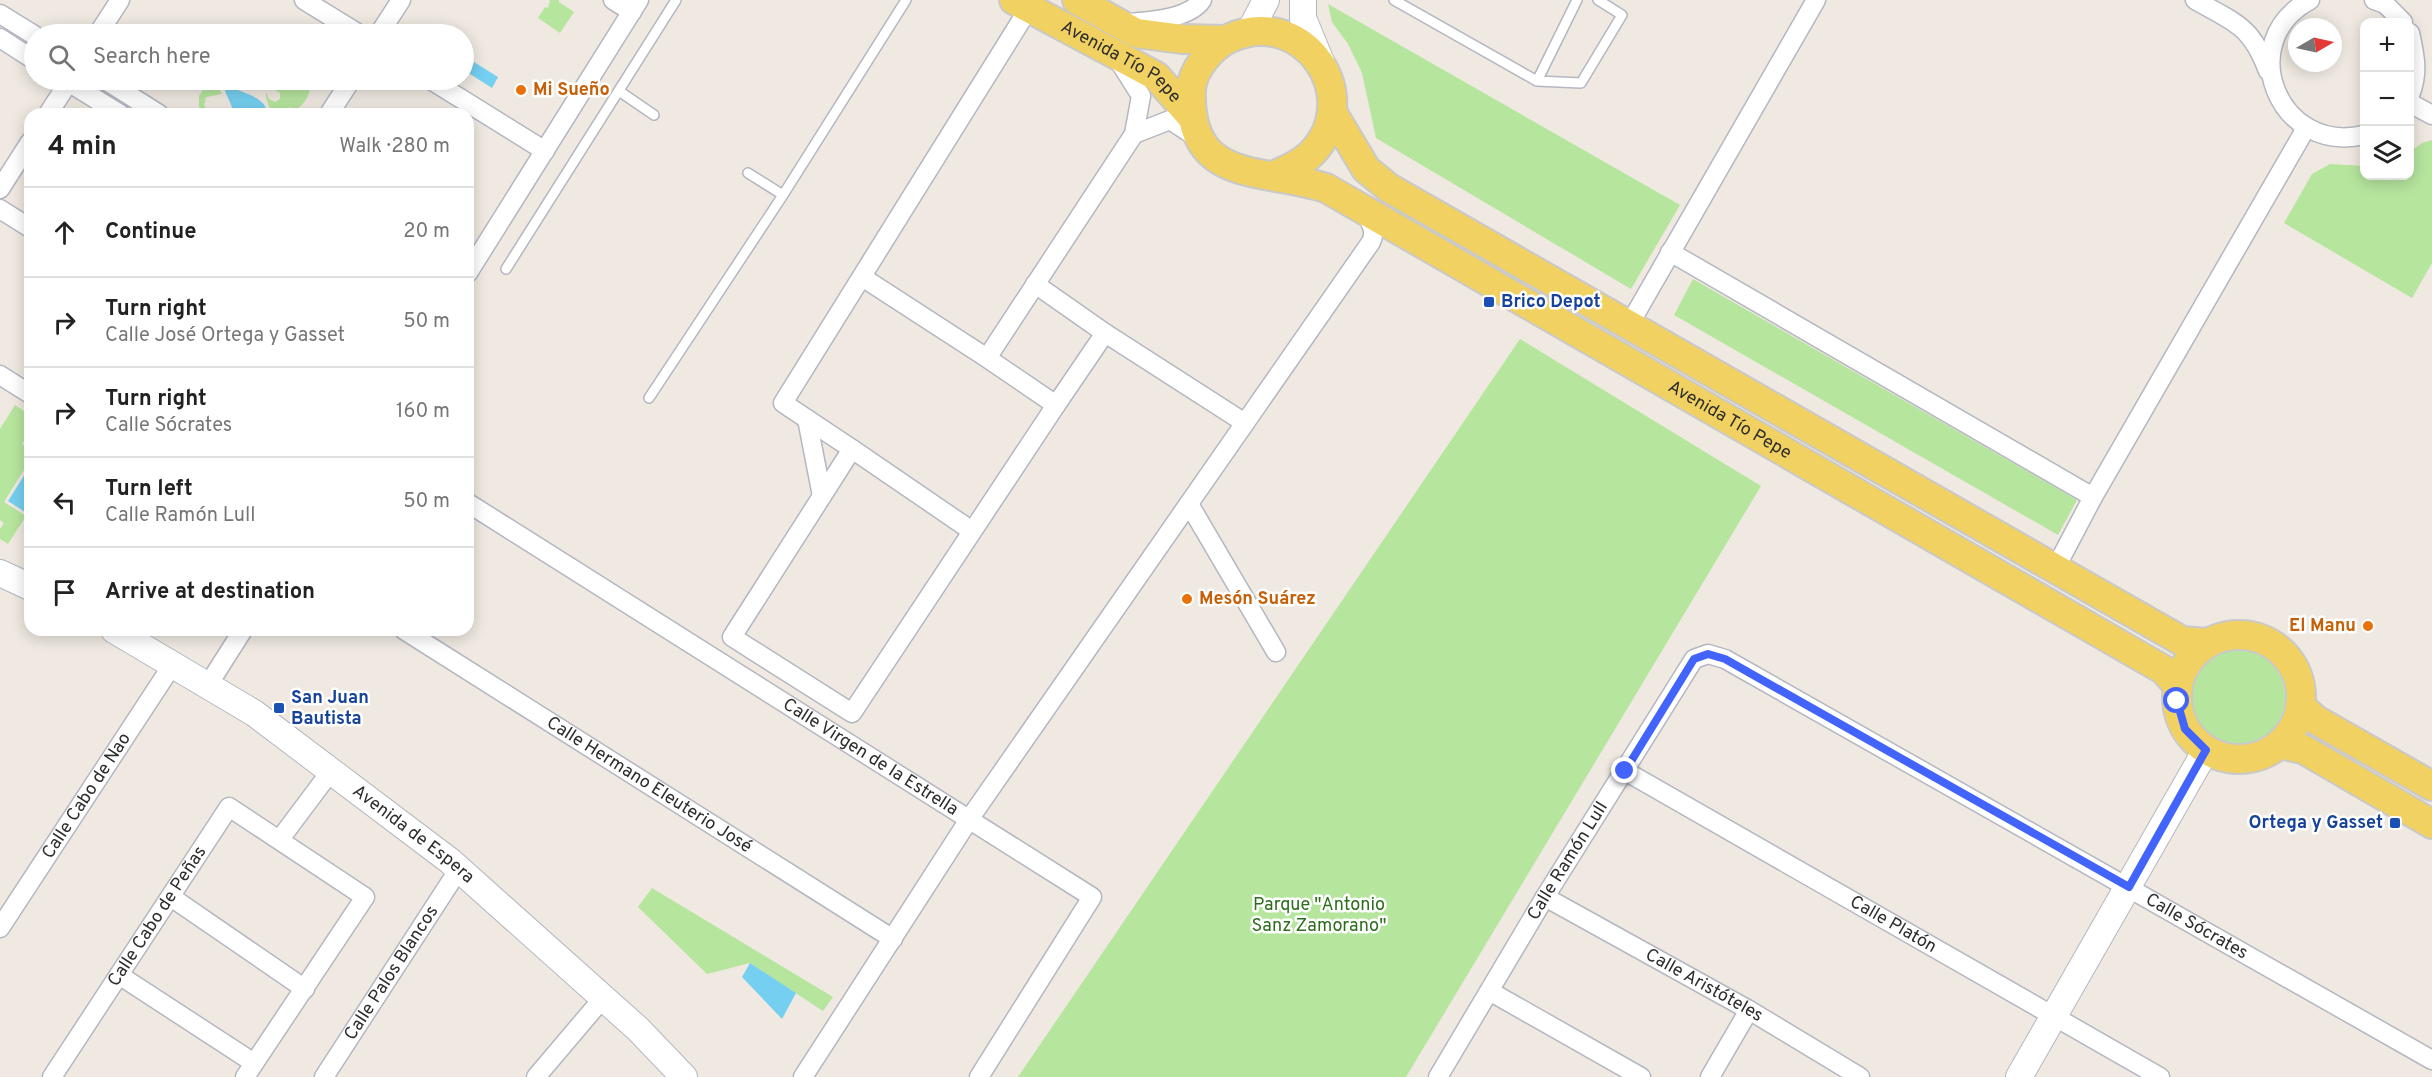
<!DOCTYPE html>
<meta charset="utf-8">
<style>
:root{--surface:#fff;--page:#f6f6f6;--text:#222;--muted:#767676;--line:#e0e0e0}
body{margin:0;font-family:Overpass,sans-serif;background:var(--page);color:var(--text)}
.controls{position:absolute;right:18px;top:18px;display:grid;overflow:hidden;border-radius:12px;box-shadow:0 3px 15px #0003}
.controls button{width:54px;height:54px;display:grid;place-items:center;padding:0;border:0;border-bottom:2px solid var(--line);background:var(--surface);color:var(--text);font:30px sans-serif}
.compass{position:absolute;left:2288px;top:18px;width:54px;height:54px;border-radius:50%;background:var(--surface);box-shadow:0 3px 15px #0003;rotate:81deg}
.stop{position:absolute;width:18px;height:18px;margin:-14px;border:4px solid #4264fb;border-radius:50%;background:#fff}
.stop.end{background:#4264fb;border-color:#fff;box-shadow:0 2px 6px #0008}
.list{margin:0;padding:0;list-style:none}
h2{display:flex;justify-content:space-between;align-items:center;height:78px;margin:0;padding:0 24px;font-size:26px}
h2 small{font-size:20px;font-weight:400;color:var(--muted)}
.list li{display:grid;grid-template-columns:39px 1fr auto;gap:18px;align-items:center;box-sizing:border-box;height:90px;padding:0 24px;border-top:2px solid var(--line)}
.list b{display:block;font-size:22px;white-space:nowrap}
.list p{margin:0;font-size:20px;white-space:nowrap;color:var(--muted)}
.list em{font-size:20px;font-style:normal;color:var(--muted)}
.icon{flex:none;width:33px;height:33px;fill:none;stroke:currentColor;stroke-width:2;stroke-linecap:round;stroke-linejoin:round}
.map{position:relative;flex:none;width:2432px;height:1077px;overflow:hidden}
.search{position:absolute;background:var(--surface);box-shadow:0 3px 15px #0003;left:24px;top:24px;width:450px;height:66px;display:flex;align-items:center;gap:15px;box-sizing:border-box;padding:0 21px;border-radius:33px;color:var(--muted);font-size:22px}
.panel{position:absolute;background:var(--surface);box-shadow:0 3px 15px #0003;left:24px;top:108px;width:450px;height:528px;border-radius:18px}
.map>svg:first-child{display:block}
</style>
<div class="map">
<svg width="2432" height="1077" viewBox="0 0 2432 1077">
<rect width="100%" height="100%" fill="#efe9e1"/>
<!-- green -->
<path fill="#b6e59e" d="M 550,0 L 559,0 L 559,2 L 574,12 L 560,33 L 538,18 L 545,7 L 548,8 Z
M 1328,4 L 1680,205 L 1631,289 L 1376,138 L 1362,73 L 1348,44 L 1332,22 Z
M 209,80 L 219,80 L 217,85 L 222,94 L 206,97 L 204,106 L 209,111 L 219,110 L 226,114 L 209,114 L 199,107 L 199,96 Z
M 259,80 L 307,80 L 304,83 L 310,87 C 309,97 304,104 296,110 L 290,107 L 285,114 L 272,114 L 266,98 L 266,92 L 269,99 L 275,102 L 280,99 L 280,93 Z
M 2432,140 L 2432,263 L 2412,298 L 2284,223 L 2312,174 L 2330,164 L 2364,166 L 2364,176 L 2410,176 L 2410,152 L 2422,143 Z
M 1693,279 L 2077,500 L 2058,535 L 1674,315 Z
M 1520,339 L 1761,486 L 1406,1077 L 1018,1077 Z
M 15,405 L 30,415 L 30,437 L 27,435 L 22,444 L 30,449 L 30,460 L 4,502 L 26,516 L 8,544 L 0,539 L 0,529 L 4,523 L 0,520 L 0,429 Z
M2191 697a47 47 0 1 1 94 0a47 47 0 1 1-94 0Z
M 652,888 L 833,997 L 823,1011 L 750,963 L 707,974 L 638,907 Z"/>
<!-- water -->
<path fill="#75cff0" d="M 474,62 L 498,77 L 492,88 L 467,72 Z
M 229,87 C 241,92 267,97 267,114 L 235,114 L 225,91 Z
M 30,466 L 30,503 L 25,512 L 8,501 Z
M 750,963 L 796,993 L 782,1019 L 742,977 Z"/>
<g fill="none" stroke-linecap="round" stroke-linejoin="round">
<defs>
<path id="lane" d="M 1394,0 L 1537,81 L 1577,0
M 1537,81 L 1581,83 L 1622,15 L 1598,0
M 619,91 L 654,115
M 748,173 L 783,195
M 506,269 L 676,0
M 649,398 L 783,195 L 906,0"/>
<g id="street">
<path d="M 304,0 L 359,34"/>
<path d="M 613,0 L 632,12"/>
<path d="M 2195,0 C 2235,23 2251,25 2268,71"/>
<path d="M 2310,0 C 2233,41 2278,155 2364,135"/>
<path d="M 2374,0 L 2385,4 L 2403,22"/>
<path d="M 0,14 L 34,35"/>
<path d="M 1129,23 C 1150,21 1189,19 1202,0"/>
<path d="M 2410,33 C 2415,56 2419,73 2410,95"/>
<path d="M 98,34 L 120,0"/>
<path d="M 379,34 L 401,0"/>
<path d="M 0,38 L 34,60"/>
<path d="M 1117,58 L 1141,96 L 1134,134 L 987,358 L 1056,405 L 1105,333 L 1245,423 L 1371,242 C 1377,230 1369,220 1363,210"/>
<path d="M 65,80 L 120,114"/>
<path d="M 105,80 L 159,114"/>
<path d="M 431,80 L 545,151"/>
<path d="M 2410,103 L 2432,115"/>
<path d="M 48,114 L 70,80"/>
<path d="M 329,114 L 351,80"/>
<path d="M 1134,134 L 1170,120 L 1199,139"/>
<path d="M 0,189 L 30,142"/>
<path d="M 0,209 L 30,228"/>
<path d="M 1670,252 L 2093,497"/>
<path d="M 468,273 L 639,0"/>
<path d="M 862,277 L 987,358"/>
<path d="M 1035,284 L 1105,333"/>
<path d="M 1629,325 L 1816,0"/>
<path d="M 0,375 L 30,394"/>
<path d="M 807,419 L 822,496"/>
<path d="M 852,449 L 783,403 L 1029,8"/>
<path id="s1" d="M 468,503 L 1092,897 L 979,1077"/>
<path d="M 1189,504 L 1276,652"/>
<path d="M 972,531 L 852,449 L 732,637 L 852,713 L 1056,405"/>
<path d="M 2055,569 L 2093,497 L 2306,128"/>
<path id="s2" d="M 404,630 L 893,939"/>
<path d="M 208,685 L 243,630"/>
<path id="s3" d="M 1625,771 L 2160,1077"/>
<path d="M 280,839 L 331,771"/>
<path d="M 171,897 L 305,989"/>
<path id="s4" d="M 1545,897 L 1749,1010 L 1860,1077"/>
<path id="s5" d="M 0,928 L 173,664"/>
<path d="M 119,975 L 254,1063"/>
<path d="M 1491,992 L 1641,1077"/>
<path id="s6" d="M 52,1077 L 229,807 L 365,897 L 245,1077"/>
<path id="s7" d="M 324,1077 L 459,869"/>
<path d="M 536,1077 L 603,998"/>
<path d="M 803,1077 L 970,818 L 1245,423"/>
<path id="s8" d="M 1438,1077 L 1545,897 L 1694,659 L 1708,654 L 1725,659 L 2432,1060"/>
<path d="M 1710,1077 L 1749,1010"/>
</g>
<g id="secondary">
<path d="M 1303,0 L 1303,18 L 1321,62"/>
<path d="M 1250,31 L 1266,0"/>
<path d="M 0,573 L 30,587"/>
<path id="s9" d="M 114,630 L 254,713 L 450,861 L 638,1029 L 684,1077"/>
<path d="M 2019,1077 L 2206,750"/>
</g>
<g id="primary">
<path id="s10" d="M 1014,0 L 1156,76 L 1190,115"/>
<path d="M 1077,0 L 1136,33 L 1182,39 L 1225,40"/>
<path d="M 1332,112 L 1366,169 L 1389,188 L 2182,641 L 2208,643"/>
<path id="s11" d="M 1273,176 C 1287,170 1301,164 1312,153 C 1366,96 1303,5 1230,38 C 1212,46 1192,70 1191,90 C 1188,185 1261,167 1326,188 L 2164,670 L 2178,686"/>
<circle cx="2239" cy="697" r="62"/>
<path d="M 2300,706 L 2316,720 L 2432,786"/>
<path d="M 2280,744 L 2303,749 L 2432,824"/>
</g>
</defs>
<!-- lane casing -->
<use href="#lane" stroke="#b4b7c1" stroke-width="12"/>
<!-- street casing -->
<use href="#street" stroke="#b4b7c1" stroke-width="21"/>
<!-- secondary casing -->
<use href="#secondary" stroke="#b4b7c1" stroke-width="28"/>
<!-- primary casing -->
<use href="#primary" stroke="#c9c9c9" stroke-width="32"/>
<!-- lane -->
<use href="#lane" stroke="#fff" stroke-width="9"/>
<!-- street -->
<use href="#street" stroke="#fff" stroke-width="18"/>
<!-- secondary -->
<use href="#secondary" stroke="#fff" stroke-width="26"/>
<!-- primary -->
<use href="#primary" stroke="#f2d163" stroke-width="28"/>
</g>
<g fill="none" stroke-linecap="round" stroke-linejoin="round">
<!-- route -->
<path stroke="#4264fb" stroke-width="8" d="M 1625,771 L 1694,659 L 1708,654 L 1725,659 L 2129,887 L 2206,750 L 2185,729 L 2177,701"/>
</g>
<!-- markers -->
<g fill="#e8710a" stroke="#fff" stroke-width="2">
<circle cx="521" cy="90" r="6"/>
<circle cx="1187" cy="599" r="6"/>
<circle cx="2368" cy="626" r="6"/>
</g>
<g fill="#1a4fb4" stroke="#fff" stroke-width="2">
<rect x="1483" y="296" width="12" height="12" rx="3"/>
<rect x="273" y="702" width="12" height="12" rx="3"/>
<rect x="2389" y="817" width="12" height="12" rx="3"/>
</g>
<g text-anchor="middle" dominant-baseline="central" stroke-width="5" stroke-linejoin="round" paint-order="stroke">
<!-- street labels -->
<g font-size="18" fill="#2e2e2e" stroke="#fff">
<text stroke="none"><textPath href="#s10" startOffset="124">Avenida Tío Pepe</textPath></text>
<text stroke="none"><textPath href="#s11" startOffset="968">Avenida Tío Pepe</textPath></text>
<text stroke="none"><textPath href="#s1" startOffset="476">Calle Virgen de la Estrella</textPath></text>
<text stroke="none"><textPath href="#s2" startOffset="290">Calle Hermano Eleuterio José</textPath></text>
<text stroke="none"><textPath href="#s5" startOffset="158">Calle Cabo de Nao</textPath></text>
<text stroke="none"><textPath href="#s9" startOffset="363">Avenida de Espera</textPath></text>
<text stroke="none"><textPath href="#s8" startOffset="252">Calle Ramón Lull</textPath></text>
<text stroke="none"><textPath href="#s6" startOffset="192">Calle Cabo de Peñas</textPath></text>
<text stroke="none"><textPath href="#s3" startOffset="309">Calle Platón</textPath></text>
<text stroke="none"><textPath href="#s8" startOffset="1065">Calle Sócrates</textPath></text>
<text stroke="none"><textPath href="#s7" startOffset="124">Calle Palos Blancos</textPath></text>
<text stroke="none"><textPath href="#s4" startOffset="182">Calle Aristóteles</textPath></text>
</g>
<!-- food labels -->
<g font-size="18" font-weight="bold" fill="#c56008" stroke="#fff" text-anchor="start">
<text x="533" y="90">Mi Sueño</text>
<text x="1199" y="599">Mesón Suárez</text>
<text x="2356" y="626" text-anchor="end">El Manu</text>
</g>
<!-- transit labels -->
<g font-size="18" font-weight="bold" fill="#164399" stroke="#fff" text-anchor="start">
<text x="1501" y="302">Brico Depot</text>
<text x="291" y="698">San Juan<tspan x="291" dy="21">Bautista</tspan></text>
<text x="2383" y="823" text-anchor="end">Ortega y Gasset</text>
</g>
<!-- park labels -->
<g font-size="18" fill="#2c6e1b" stroke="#fff">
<text x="1319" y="905">Parque "Antonio<tspan x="1319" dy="21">Sanz Zamorano"</tspan></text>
</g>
</g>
</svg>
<div class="controls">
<button>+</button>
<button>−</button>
<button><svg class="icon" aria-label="layers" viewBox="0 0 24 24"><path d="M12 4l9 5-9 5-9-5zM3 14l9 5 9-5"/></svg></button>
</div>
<svg class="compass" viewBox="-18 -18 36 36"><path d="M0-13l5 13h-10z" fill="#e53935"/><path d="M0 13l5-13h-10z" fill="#767676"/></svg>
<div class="stop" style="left:2177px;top:701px"></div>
<div class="stop end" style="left:1625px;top:771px"></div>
<div class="search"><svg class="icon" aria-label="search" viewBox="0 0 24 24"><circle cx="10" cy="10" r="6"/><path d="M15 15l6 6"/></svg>Search here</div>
<section class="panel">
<h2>4 min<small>Walk · 280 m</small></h2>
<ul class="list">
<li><svg class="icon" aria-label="ahead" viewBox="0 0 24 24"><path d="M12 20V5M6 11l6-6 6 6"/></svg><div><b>Continue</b></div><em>20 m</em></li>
<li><svg class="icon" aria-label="right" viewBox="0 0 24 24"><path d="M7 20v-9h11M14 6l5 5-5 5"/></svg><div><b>Turn right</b><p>Calle José Ortega y Gasset</p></div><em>50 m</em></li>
<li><svg class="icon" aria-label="right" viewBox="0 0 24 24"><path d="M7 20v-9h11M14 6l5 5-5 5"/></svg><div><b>Turn right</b><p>Calle Sócrates</p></div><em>160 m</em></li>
<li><svg class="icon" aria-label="left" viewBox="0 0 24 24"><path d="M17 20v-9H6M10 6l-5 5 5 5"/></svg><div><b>Turn left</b><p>Calle Ramón Lull</p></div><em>50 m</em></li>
<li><svg class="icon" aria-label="arrive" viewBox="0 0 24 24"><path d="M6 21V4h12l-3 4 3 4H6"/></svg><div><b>Arrive at destination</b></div></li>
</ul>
</section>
</div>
